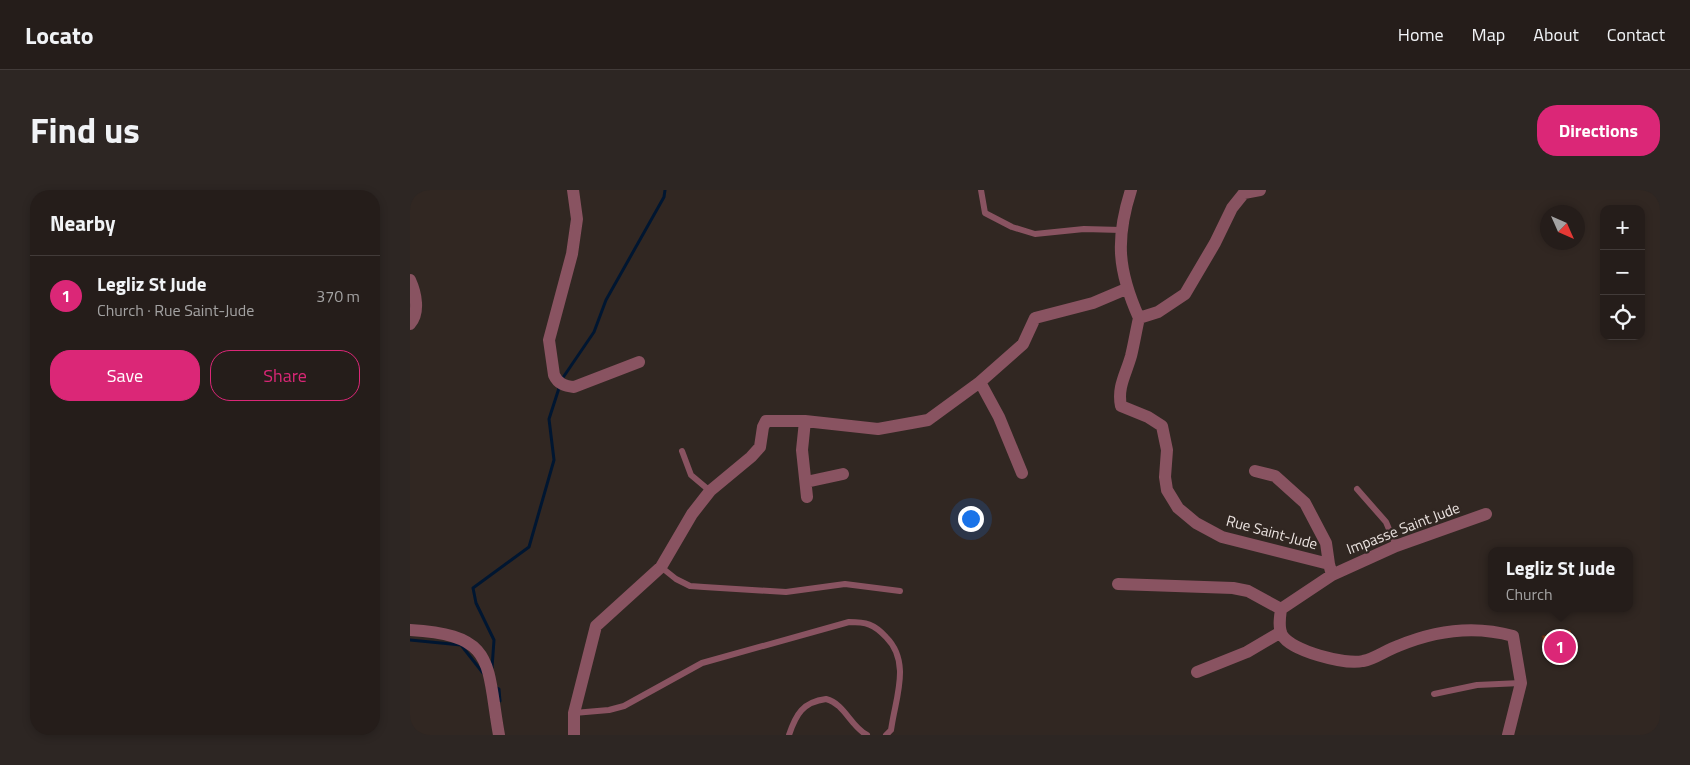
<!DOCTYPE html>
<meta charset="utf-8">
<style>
:root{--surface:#251d1a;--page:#2d2623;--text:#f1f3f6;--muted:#a3a2a2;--line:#423b39;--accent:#db2777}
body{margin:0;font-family:"Titillium Web",sans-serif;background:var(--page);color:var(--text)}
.controls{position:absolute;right:15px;top:15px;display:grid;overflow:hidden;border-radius:10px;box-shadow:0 2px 8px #0003}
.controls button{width:45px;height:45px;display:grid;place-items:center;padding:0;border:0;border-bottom:1px solid var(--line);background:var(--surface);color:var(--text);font:25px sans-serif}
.compass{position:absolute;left:1130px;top:15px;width:45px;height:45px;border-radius:50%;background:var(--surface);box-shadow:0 2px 8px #0003;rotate:135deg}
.you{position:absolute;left:560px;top:328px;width:18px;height:18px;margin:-12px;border:4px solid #fff;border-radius:50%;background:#1a73e8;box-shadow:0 0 0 8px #1a73e833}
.badge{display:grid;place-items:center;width:32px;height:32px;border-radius:50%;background:var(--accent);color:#fff;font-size:16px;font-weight:700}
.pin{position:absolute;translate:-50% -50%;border:2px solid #fff;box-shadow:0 1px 5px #0006}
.popup{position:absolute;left:1078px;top:357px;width:145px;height:65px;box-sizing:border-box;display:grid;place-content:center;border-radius:10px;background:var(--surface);filter:drop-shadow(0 1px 4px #0005);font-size:16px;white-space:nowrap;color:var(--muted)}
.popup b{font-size:19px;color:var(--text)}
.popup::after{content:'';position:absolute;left:50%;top:100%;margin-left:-10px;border:10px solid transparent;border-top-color:var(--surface)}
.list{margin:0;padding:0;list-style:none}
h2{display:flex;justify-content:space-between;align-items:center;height:65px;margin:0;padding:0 20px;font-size:21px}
h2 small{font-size:16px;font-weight:400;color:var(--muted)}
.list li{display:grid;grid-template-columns:32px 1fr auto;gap:15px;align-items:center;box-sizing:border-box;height:80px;padding:0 20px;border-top:1px solid var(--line)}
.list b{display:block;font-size:19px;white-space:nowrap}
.list p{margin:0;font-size:16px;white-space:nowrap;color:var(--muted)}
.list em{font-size:16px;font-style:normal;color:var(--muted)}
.actions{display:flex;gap:10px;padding:15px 20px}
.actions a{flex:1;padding:11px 0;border:1px solid var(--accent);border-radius:20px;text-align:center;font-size:18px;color:var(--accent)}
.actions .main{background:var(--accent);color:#fff}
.icon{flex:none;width:28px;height:28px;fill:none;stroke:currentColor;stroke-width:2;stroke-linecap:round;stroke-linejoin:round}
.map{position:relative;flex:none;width:1250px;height:545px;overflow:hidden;border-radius:20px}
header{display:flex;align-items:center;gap:30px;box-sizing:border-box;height:70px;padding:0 25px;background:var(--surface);border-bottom:1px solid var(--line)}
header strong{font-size:24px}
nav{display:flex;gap:28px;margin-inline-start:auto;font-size:18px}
.intro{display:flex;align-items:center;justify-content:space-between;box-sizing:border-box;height:120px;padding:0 30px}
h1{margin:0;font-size:35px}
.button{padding:12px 22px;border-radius:20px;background:var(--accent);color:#fff;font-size:18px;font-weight:700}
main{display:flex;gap:30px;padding:0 30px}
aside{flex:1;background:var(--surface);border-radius:20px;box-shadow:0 2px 8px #0003}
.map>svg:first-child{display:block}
</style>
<header>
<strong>Locato</strong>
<nav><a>Home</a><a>Map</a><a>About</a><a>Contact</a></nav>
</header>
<div class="intro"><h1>Find us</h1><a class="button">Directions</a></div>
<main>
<aside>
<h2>Nearby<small></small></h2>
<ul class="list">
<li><span class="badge">1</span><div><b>Legliz St Jude</b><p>Church · Rue Saint-Jude</p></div><em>370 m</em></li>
</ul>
<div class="actions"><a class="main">Save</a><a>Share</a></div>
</aside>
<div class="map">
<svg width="1250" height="545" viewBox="0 0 1250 545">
<rect width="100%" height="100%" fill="#312722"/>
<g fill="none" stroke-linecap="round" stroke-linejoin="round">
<!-- stream -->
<path stroke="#001631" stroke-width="3" d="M 152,189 L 184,142 L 196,110 L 254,7 L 255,0
M 0,450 L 51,455 L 73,483
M 82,478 L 84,450 L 66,413 L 63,398 L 119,357 L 144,270 L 139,229 L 150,195
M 85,497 L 89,499 L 90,511"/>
<!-- lane -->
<path stroke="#895361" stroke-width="6" d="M 571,0 L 575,23 L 602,37 L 625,44 L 674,39 L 711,40
M 272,261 L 281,285 L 300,301
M 947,299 L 976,332 L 986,356
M 251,377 L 266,389 L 280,396 L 294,397 L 376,402 L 435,394 L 490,401
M 1024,504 L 1067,495 L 1111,493
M 164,523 L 199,520 L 214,516 L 292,473 L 439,432 C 456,432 464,434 476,447 C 500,471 487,504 482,534 L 481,540 L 476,545
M 379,545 C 386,524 393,512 416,509 C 435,514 440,536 457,545"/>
<!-- street -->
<path stroke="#895361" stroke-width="12" d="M 163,0 L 167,29 L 162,64 L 139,150 L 144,185 C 148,194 155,196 164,197 L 229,172
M 721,0 C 705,50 708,81 729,128
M 850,0 L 834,3 L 822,18 L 805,53 L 775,104 L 748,122 L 729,128 C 726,141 724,154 721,166 C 716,184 707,197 711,216 L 738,227 L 752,236 L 757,260 L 755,287 L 757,300 L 768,318 L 786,333 L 812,347 L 919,374 L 922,385 L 871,419 C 870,427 868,437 872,445 C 881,461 935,475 953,471 C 965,469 976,460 988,456 C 1024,441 1064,435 1103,446 L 1111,493 L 1098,545
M 0,90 C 6,103 10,123 0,134
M 395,231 L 392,260 L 397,307
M 845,281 L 865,286 L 895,313 L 916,353 L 919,374
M 612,283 L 589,227 L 570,192 L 613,154 L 625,128 L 683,113 L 716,99
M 396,292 L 433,284
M 922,385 L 986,356 L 1076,324
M 708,394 L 823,398 L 838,401 L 871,419
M 0,440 C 87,445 76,473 89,545
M 787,482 L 837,462 L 871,442
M 164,545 L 164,523 L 186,436 L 251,377 L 282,324 L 300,301 L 341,267 L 350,257 L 353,237 L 356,231 L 395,231 L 468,239 L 518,230 L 570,192"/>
</g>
<!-- wall -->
<path fill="#6c3217" d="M 1162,446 L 1165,461 L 1138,468 L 1136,462 Z"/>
<!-- building -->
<path fill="#7e3a1b" stroke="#582913" d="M 1160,440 L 1163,455 L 1136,462 L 1132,446 Z"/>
<g text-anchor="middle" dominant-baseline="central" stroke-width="4.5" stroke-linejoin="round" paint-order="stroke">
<!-- street labels -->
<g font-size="15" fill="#ebe3e0" stroke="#312722">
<text transform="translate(993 338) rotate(-21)">Impasse Saint Jude</text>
<text transform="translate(862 342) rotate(15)">Rue Saint-Jude</text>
</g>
</g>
</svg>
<div class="controls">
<button>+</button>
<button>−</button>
<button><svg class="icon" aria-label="locate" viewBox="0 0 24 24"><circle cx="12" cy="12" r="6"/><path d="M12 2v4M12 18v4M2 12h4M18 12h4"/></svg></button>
</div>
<svg class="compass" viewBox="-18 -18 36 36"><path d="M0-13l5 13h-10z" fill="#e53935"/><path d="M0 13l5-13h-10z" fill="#a3a2a2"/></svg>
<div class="you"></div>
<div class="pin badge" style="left:1150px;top:457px">1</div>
<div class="popup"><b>Legliz St Jude</b>Church</div>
</div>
</main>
